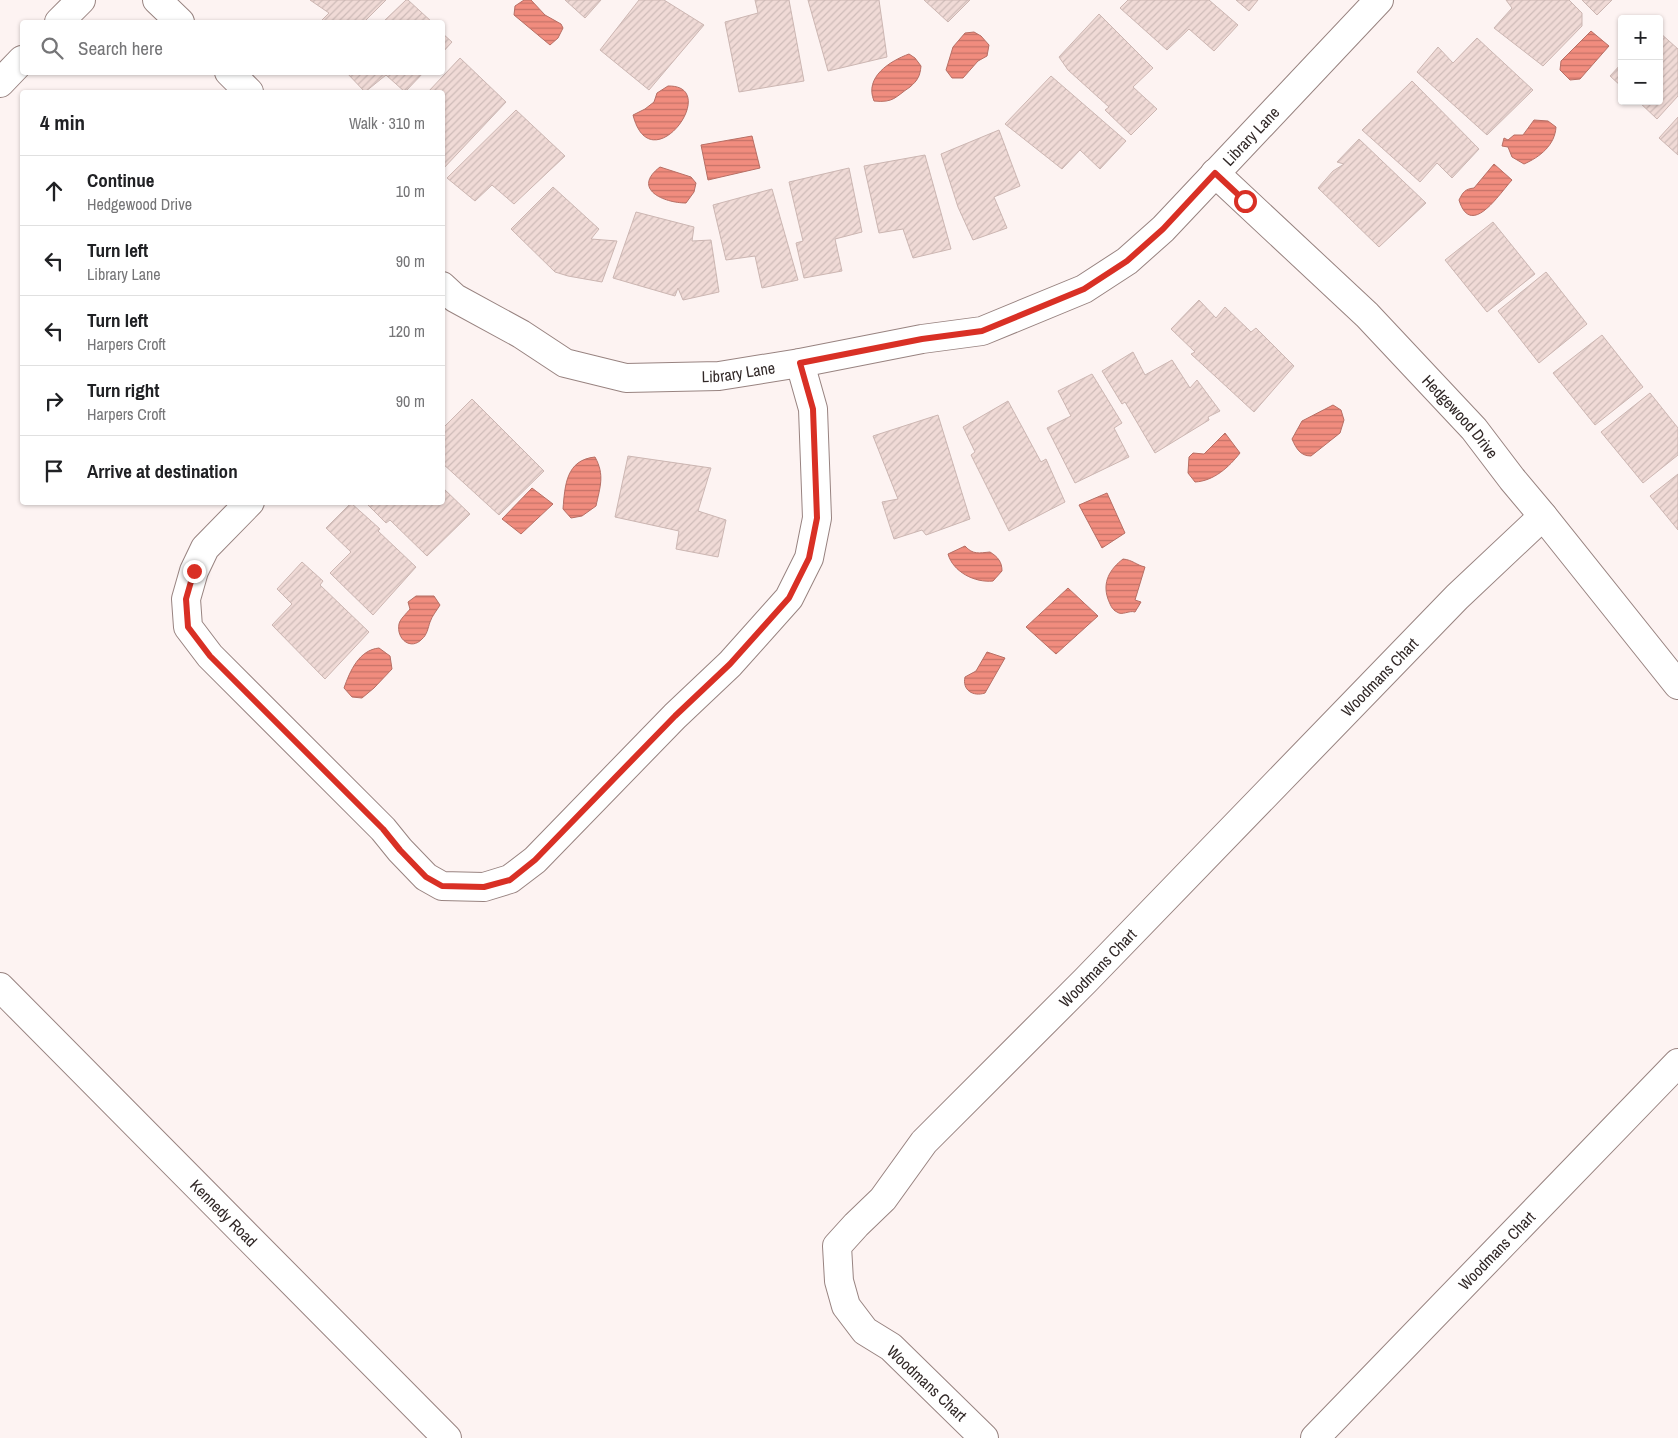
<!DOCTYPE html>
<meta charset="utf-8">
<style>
:root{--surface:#fff;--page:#f6f6f6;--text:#202124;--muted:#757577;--line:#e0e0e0}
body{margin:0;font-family:"Archivo Narrow",sans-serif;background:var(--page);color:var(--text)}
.controls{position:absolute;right:15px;top:15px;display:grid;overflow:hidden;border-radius:5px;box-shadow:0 1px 4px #0004}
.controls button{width:45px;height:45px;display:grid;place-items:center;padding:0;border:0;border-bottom:1px solid var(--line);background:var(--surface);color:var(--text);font:25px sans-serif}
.stop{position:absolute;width:15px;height:15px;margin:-11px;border:4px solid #d93025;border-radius:50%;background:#fff}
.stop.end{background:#d93025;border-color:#fff;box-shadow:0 1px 5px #0008}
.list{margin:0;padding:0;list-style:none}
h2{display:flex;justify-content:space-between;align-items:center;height:65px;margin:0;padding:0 20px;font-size:21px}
h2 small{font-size:16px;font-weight:400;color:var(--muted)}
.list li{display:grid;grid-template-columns:32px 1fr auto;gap:15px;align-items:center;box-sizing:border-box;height:70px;padding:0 20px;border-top:1px solid var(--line)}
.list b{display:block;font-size:19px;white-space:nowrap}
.list p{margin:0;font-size:16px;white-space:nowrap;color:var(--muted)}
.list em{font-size:16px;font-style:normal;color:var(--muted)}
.icon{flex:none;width:28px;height:28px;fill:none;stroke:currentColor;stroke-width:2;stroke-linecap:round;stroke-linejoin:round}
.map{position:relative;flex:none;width:1678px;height:1438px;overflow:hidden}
.search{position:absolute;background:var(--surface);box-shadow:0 1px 4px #0004;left:20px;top:20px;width:425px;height:55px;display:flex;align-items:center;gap:12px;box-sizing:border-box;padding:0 18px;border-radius:5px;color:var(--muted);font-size:19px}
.panel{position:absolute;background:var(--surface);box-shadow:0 1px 4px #0004;left:20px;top:90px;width:425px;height:415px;border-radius:5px}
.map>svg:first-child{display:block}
</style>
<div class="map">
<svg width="1678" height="1438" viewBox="0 0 1678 1438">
<defs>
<pattern id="water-rules" width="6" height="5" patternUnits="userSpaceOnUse" patternTransform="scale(1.25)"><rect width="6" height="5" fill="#f18c7e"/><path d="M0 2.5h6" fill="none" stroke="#c47267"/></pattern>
<pattern id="building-hatch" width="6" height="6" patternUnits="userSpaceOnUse" patternTransform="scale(1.25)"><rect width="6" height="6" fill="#f0dad6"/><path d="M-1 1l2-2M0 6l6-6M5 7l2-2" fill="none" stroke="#cebbb8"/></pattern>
</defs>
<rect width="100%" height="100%" fill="#fdf3f2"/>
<!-- water -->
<path fill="url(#water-rules)" stroke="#b76e64" d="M 524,0 L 531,0 L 545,15 L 561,24 L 563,28 L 558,38 L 550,45 L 514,15 L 515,6 Z
M 1591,31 L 1609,46 L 1580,79 L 1570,80 L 1560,70 L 1561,61 Z
M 974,32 L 981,36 L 989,45 L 987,56 L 978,61 L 963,78 L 952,78 L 946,70 L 953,47 L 965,33 Z
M 909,54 L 915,58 L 921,66 C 920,76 918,80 910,87 C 895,97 894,103 874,101 C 864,77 890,61 909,54 Z
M 668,86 C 723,85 651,185 633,115 L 645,109 L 654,102 L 657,93 Z
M 1534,120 L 1548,121 L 1556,127 C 1555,145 1540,157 1524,164 L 1512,157 L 1508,147 L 1502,146 L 1504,138 L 1508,140 L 1514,135 L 1523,135 Z
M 752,136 L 760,168 L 708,180 L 701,145 Z
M 1494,164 L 1512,180 C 1499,194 1471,239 1459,200 C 1463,192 1465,189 1474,188 Z
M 660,167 L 691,177 L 696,183 L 694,192 L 686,203 C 664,203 631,189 660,167 Z
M 1333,405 L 1341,410 L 1344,420 L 1340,433 L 1311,456 C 1300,456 1296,448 1292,439 L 1302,421 Z
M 1225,433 L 1240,453 C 1229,467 1214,481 1195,482 L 1188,473 L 1189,457 L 1193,453 L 1204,454 Z
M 595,457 C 605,475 600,487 596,506 L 582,516 L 571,518 L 563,509 C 565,485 566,460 595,457 Z
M 532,488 L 553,504 L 521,534 L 502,519 Z
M 1107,493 L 1125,533 L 1102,548 L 1079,505 Z
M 965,546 C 973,555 979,553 990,552 C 998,557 1002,562 1002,571 L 993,581 C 975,583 953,572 948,554 Z
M 1123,559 C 1133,560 1136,565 1145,567 L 1135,600 L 1141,602 L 1135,612 C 1129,610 1122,616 1117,612 C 1112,610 1110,604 1108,599 C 1102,582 1110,569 1123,559 Z
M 1068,588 L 1098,616 L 1056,654 L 1026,627 Z
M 416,596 L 434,596 L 440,605 C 437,610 432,616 430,622 C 428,628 427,635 422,639 C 411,651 396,639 399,624 C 400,619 407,613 410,609 L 408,602 Z
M 379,648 L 390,656 L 392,669 L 374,688 L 362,698 L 352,697 L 344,688 C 350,671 359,650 379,648 Z
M 987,652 L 1005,658 L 985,693 C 973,697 962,690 965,677 L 976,671 Z"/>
<!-- building -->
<path fill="url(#building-hatch)" stroke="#ccb6b2" d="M 310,0 L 386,0 L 364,22 L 320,22 L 329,13 Z
M 406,0 L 408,0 L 432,22 L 383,22 Z
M 565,0 L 601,0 L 585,18 Z
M 639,0 L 664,0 L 704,25 L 649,90 L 600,50 Z
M 755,0 L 789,0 L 804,81 L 739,92 L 725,22 L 758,13 Z
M 808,0 L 879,0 L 887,57 L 828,71 Z
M 924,0 L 970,0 L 948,22 Z
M 1128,0 L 1209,0 L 1238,25 L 1214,51 L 1189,29 L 1167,50 L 1120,8 Z
M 1236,0 L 1258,0 L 1249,11 Z
M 1506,0 L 1569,0 L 1582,13 L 1582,26 L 1543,66 L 1494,28 L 1512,8 Z
M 1582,0 L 1612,0 L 1597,15 Z
M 1099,14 L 1153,68 L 1133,87 L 1157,109 L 1131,135 L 1105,110 L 1109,107 L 1068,70 L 1059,57 Z
M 1659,32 L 1678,49 L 1678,96 L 1657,119 L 1638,101 L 1659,101 Z
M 442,33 L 452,42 L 442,53 Z
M 1477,38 L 1533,90 L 1487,135 L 1417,72 L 1438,47 L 1453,63 Z
M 460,58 L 506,102 L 442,170 L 442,92 L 428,92 Z
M 1622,63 L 1622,87 L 1610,76 Z
M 346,72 L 424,72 L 405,92 L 386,75 L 365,92 Z
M 1051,76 L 1126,141 L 1100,169 L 1080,150 L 1062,169 L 1005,124 Z
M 1412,81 L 1479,149 L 1452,178 L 1437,163 L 1420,182 L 1362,130 Z
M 516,110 L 565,156 L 514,204 L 492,185 L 475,201 L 447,178 Z
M 1678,117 L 1678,155 L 1659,138 Z
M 999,130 L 1020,186 L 994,197 L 1007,228 L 973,240 L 958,207 L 941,154 Z
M 1359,139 L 1426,203 L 1379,247 L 1318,188 L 1333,171 L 1344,164 L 1337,162 Z
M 925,155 L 951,249 L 913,258 L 903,229 L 879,233 L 864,166 Z
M 849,168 L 862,232 L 835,239 L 842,271 L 804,278 L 796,243 L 803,241 L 789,182 Z
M 553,187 L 599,229 L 591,239 L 617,241 L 602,282 L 568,276 L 555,272 L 511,229 Z
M 772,189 L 798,280 L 762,288 L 755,256 L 726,260 L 713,205 Z
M 636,212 L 694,227 L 692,241 L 711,240 L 719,292 L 683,300 L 678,288 L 675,296 L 613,278 Z
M 1493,222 L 1535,274 L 1487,312 L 1445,260 Z
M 1546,272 L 1587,324 L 1539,363 L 1498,311 Z
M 1199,300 L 1216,318 L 1225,307 L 1251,332 L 1256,328 L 1294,366 L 1254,412 L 1191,354 L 1195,352 L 1171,329 Z
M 1602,335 L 1643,387 L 1595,425 L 1553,373 Z
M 1133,352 L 1145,375 L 1172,360 L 1190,388 L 1197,380 L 1220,411 L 1208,417 L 1209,420 L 1155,453 L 1125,402 L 1122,404 L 1102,371 Z
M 1092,374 L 1122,423 L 1114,428 L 1129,457 L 1075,483 L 1047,428 L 1071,416 L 1058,391 Z
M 1650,393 L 1678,428 L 1678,455 L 1643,483 L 1601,432 Z
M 472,399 L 544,471 L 499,515 L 442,463 L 442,437 L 444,435 L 442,433 L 442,429 Z
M 1008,401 L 1041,462 L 1046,459 L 1065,502 L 1009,531 L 971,455 L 975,452 L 963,427 Z
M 938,415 L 970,519 L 926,535 L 922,530 L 894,539 L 882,502 L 898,499 L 873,436 Z
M 628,456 L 711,468 L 698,511 L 726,520 L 718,557 L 676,549 L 679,531 L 615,517 Z
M 1678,474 L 1678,530 L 1650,496 Z
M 442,487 L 470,514 L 427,556 L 390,520 L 386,523 L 365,502 L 442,502 Z
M 351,503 L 380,529 L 378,531 L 416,567 L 373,615 L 330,573 L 351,552 L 326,528 Z
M 302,562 L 323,581 L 320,585 L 369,632 L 325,679 L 272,625 L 292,604 L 277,589 Z"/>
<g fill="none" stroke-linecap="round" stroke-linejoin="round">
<defs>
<g id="minor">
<path d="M 157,0 L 180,22"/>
<path d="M 229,72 L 249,92"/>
<path id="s1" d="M 1215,173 L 1367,315 L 1474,429 L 1512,479 L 1543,516 L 1678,685"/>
<path id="s2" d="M 442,286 L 455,298 L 521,334 L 565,363 L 626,378 L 719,376 L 800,363 L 922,339 L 982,331 L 1084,289 L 1127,261 L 1163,229 L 1379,0"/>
<path d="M 250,502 L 205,548 L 194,571 L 186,599 L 188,627 L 210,656 L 383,829 L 400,850 L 426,877 L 442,886 L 484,887 L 510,879 L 535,860 L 675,716 L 730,664 L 789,598 L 809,558 L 817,518 L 813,409 L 800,363"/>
<path id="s3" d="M 984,1438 L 891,1347 L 865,1331 L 846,1306 L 839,1281 L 837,1246 L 856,1225 L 883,1199 L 924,1142 L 1085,981 L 1457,597 L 1543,516"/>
<path id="s4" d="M 1315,1438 L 1678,1063"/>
</g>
<g id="major">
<path d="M 59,22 L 81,0"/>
<path d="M 0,83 L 22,60"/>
<path id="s5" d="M 0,987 L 447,1438"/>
</g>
</defs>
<!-- minor casing -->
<use href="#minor" stroke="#988380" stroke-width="30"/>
<!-- major casing -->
<use href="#major" stroke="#988380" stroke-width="30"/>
<!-- minor -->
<use href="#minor" stroke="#fff" stroke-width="28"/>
<!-- major -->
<use href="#major" stroke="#fff" stroke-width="28"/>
</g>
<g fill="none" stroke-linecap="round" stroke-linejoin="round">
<!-- route -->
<path stroke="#d93025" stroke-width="6" d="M 194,571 L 186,599 L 188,627 L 210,656 L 383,829 L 400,850 L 426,877 L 442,886 L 484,887 L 510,880 L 535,860 L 675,716 L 730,664 L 789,598 L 809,558 L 817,518 L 813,409 L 800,363 L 922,339 L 982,331 L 1084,289 L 1127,261 L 1163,229 L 1215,173 L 1245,201"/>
</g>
<g text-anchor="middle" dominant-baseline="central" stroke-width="5" stroke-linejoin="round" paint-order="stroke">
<!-- street labels -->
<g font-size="16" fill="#312827" stroke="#fff">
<text stroke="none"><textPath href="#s2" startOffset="906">Library Lane</textPath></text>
<text stroke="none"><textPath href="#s2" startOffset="321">Library Lane</textPath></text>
<text stroke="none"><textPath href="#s1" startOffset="346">Hedgewood Drive</textPath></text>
<text stroke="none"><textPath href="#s3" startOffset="1040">Woodmans Chart</textPath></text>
<text stroke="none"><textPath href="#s3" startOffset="635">Woodmans Chart</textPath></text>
<text stroke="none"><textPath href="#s5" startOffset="318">Kennedy Road</textPath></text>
<text stroke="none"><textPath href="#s4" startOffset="261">Woodmans Chart</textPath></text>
<text transform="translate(927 1383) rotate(43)">Woodmans Chart</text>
</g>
</g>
</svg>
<div class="controls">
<button>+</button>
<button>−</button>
</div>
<div class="stop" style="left:1245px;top:201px"></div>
<div class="stop end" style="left:194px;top:571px"></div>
<div class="search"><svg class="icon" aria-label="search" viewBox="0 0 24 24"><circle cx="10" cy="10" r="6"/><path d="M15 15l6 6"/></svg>Search here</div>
<section class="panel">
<h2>4 min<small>Walk · 310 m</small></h2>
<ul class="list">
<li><svg class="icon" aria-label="ahead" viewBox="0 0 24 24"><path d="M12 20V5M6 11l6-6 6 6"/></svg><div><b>Continue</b><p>Hedgewood Drive</p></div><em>10 m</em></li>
<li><svg class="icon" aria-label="left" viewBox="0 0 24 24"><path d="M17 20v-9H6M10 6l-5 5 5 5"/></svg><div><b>Turn left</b><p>Library Lane</p></div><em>90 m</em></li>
<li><svg class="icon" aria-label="left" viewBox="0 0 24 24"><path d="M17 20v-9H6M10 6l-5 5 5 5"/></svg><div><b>Turn left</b><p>Harpers Croft</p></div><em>120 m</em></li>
<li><svg class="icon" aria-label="right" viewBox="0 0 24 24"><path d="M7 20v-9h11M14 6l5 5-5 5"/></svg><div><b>Turn right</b><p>Harpers Croft</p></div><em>90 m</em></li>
<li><svg class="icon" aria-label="arrive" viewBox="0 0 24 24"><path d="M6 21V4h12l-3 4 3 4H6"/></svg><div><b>Arrive at destination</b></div></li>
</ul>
</section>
</div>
